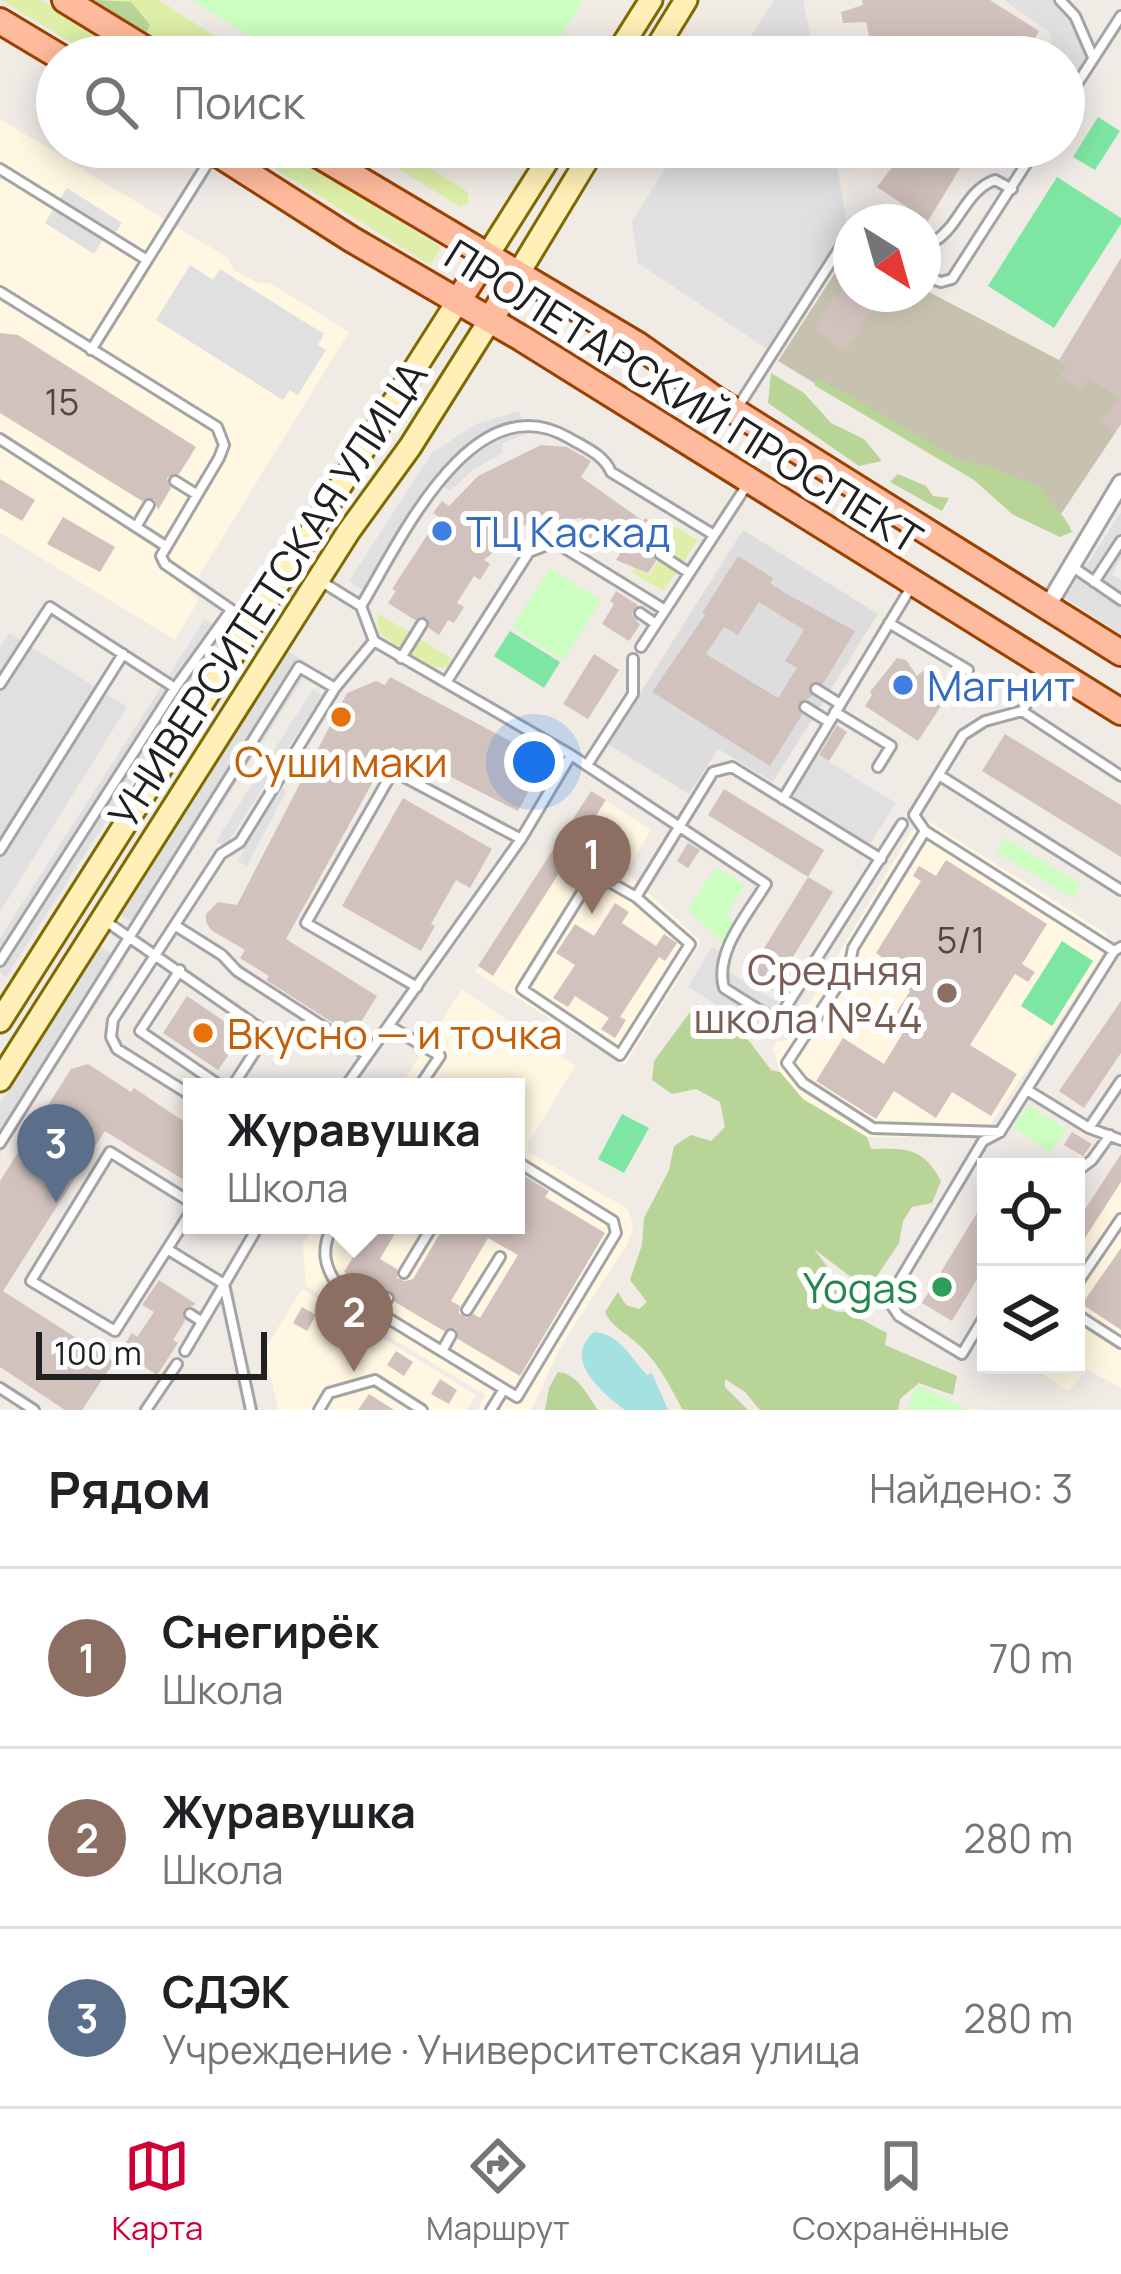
<!DOCTYPE html>
<html lang="ru">
<meta charset="utf-8">
<style>
:root{--surface:#fff;--page:#f2f2f2;--text:#202124;--muted:#757577;--line:#e0e0e0;--accent:#d00036}
body{margin:0;font-family:Manrope,sans-serif;background:var(--page);color:var(--text)}
.controls{position:absolute;right:36px;bottom:36px;display:grid;overflow:hidden;border-radius:0px;box-shadow:0 6px 30px #0003}
.controls button{width:108px;height:108px;display:grid;place-items:center;padding:0;border:0;border-bottom:3px solid var(--line);background:var(--surface);color:var(--text);font:60px sans-serif}
.compass{position:absolute;left:833px;top:204px;width:108px;height:108px;border-radius:50%;background:var(--surface);box-shadow:0 6px 30px #0003;rotate:143deg}
.scale{position:absolute;left:36px;bottom:30px;width:231px;box-sizing:border-box;padding-left:12px;border:6px solid #202020;border-top:0;font-size:33px;line-height:42px;white-space:nowrap;color:#202020;-webkit-text-stroke:9px #fff;paint-order:stroke}
.you{position:absolute;left:534px;top:762px;width:42px;height:42px;margin:-30px;border:9px solid #fff;border-radius:50%;background:#1a73e8;box-shadow:0 0 0 18px #1a73e833}
.badge{display:grid;place-items:center;width:78px;height:78px;border-radius:50%;background:var(--accent);color:#fff;font-size:39px;font-weight:700}
.pin{position:absolute;translate:-50% -99px;filter:drop-shadow(0 3px 6px #0008)}
.pin::after{content:'';position:absolute;top:63px;width:42px;height:36px;background:inherit;clip-path:polygon(0 0,100% 0,50% 100%)}
.popup{position:absolute;left:183px;top:1078px;width:342px;height:156px;box-sizing:border-box;display:grid;place-content:center;border-radius:0px;background:var(--surface);filter:drop-shadow(0 3px 9px #0005);font-size:39px;white-space:nowrap;color:var(--muted)}
.popup b{font-size:45px;color:var(--text)}
.popup::after{content:'';position:absolute;left:50%;top:100%;margin-left:-24px;border:24px solid transparent;border-top-color:var(--surface)}
.list{margin:0;padding:0;list-style:none}
h2{display:flex;justify-content:space-between;align-items:center;height:156px;margin:0;padding:0 48px;font-size:51px}
h2 small{font-size:39px;font-weight:400;color:var(--muted)}
.list li{display:grid;grid-template-columns:78px 1fr auto;gap:36px;align-items:center;box-sizing:border-box;height:180px;padding:0 48px;border-top:3px solid var(--line)}
.list b{display:block;font-size:45px;white-space:nowrap}
.list p{margin:0;font-size:39px;white-space:nowrap;color:var(--muted)}
.list em{font-size:39px;font-style:normal;color:var(--muted)}
.icon{flex:none;width:66px;height:66px;fill:none;stroke:currentColor;stroke-width:2;stroke-linecap:round;stroke-linejoin:round}
.map{position:relative;flex:none;width:1121px;height:1410px;overflow:hidden}
.search{position:absolute;background:var(--surface);box-shadow:0 6px 30px #0003;left:36px;right:36px;top:36px;height:132px;display:flex;align-items:center;gap:30px;box-sizing:border-box;padding:0 42px;border-radius:66px;color:var(--muted);font-size:45px}
.sheet{height:696px;background:var(--surface)}
nav{display:flex;justify-content:space-around;align-items:center;box-sizing:border-box;height:168px;border-top:3px solid var(--line);background:var(--surface);font-size:33px;color:var(--muted)}
nav a{display:grid;justify-items:center;gap:6px}
nav .on{color:var(--accent)}
.map>svg:first-child{display:block}
</style>
<div class="map">
<svg width="1121" height="1410" viewBox="0 0 1121 1410">
<rect width="100%" height="100%" fill="#f1ebe6"/>
<!-- residential -->
<path fill="#dedddd" d="M 743,530 L 878,614 L 773,782 L 718,749 L 689,794 L 608,744 Z"/>
<!-- education -->
<path fill="#fff7e1" d="M 0,119 L 228,258 L 234,270 L 258,283 L 270,283 L 349,332 L 189,592 L 199,600 L 175,640 L 0,533 Z
M 591,791 L 651,830 L 626,872 L 701,942 L 625,1065 L 475,972 Z
M 928,821 L 1107,934 L 1109,945 L 989,1127 L 972,1126 L 970,1136 L 867,1137 L 803,1099 L 780,1072 L 773,1048 L 777,1041 L 788,1040 L 912,830 Z
M 462,989 L 575,1066 L 528,1144 L 530,1153 L 628,1209 L 633,1227 L 628,1243 L 561,1346 L 531,1410 L 478,1410 L 485,1395 L 306,1286 L 303,1245 L 314,1225 L 516,1225 L 516,1087 L 400,1087 Z
M 1121,1154 L 1121,1388 L 1086,1369 L 1069,1391 L 1027,1365 L 1076,1365 L 1076,1224 Z
M 302,1289 L 476,1395 L 467,1410 L 278,1410 L 265,1349 Z"/>
<!-- construction -->
<path fill="#c7c1b0" d="M 851,248 L 851,294 L 923,294 L 923,289 L 1059,360 L 1121,397 L 1121,424 L 1053,526 L 778,361 Z"/>
<!-- grass -->
<path fill="#ddefa8" d="M 1,0 L 41,0 L 134,57 L 95,57 Z
M 94,0 L 159,0 L 247,57 L 186,57 Z
M 240,147 L 279,147 L 441,247 L 430,265 Z
M 383,159 L 416,159 L 468,192 L 469,203 L 460,207 Z
M 669,523 L 697,540 L 685,560 L 677,561 L 663,552 L 670,542 L 661,535 Z
M 660,557 L 679,569 L 663,591 L 632,572 L 635,567 L 649,575 Z
M 377,613 L 409,632 L 399,648 L 379,633 Z
M 417,637 L 452,659 L 447,667 L 430,668 L 408,653 Z"/>
<!-- forest -->
<path fill="#b9d497" d="M 94,0 L 131,2 L 150,25 L 146,33 Z
M 771,373 L 804,393 L 831,423 L 864,439 L 882,461 L 859,466 L 768,403 Z
M 819,378 L 961,461 L 990,467 L 1039,486 C 1049,505 1065,513 1072,532 L 1060,537 L 1012,514 L 974,480 L 814,385 Z
M 898,474 L 926,486 L 933,496 L 949,498 L 942,511 L 890,482 Z
M 696,1004 L 740,1029 L 771,1070 L 780,1072 L 803,1099 L 867,1137 L 871,1149 C 906,1148 923,1147 941,1181 L 932,1203 L 912,1207 L 903,1221 L 899,1243 L 873,1282 L 855,1280 L 814,1249 L 833,1274 L 841,1299 L 833,1311 L 847,1312 L 887,1333 L 885,1345 L 957,1376 L 953,1395 L 919,1383 L 900,1399 L 898,1410 L 760,1410 L 745,1392 L 725,1379 L 725,1387 L 748,1410 L 687,1410 L 682,1409 C 670,1386 660,1366 642,1348 C 630,1335 612,1328 605,1312 L 618,1292 L 626,1305 L 639,1309 L 647,1302 L 630,1280 L 642,1245 L 644,1218 L 669,1170 L 674,1146 L 691,1135 L 711,1141 L 725,1127 L 720,1102 L 696,1089 L 672,1094 L 652,1080 L 654,1061 Z
M 558,1372 C 577,1373 588,1396 598,1410 L 545,1410 L 549,1388 Z"/>
<!-- park -->
<path fill="#cbfec0" d="M 192,0 L 583,0 L 549,57 L 283,57 Z
M 430,147 L 496,147 L 486,164 L 462,167 Z
M 550,568 L 601,601 L 563,660 L 512,627 Z
M 1005,838 L 1081,884 L 1073,898 L 996,852 Z
M 716,867 L 745,885 L 726,915 L 735,923 L 723,942 L 688,910 Z
M 1029,1105 L 1066,1130 L 1050,1153 L 1013,1127 Z
M 918,1386 L 969,1410 L 906,1410 Z"/>
<!-- pitch -->
<path fill="#7ee6a3" d="M 1098,117 L 1120,131 L 1095,170 L 1073,157 Z
M 1057,177 L 1121,218 L 1121,224 L 1054,328 L 988,286 Z
M 510,631 L 560,662 L 544,688 L 494,656 Z
M 1062,941 L 1093,961 L 1052,1026 L 1021,1006 Z
M 622,1114 L 649,1128 L 624,1173 L 598,1159 Z"/>
<!-- parking -->
<path fill="#e0e0e0" d="M 774,0 L 803,0 L 815,57 L 737,57 Z
M 1004,0 L 1060,0 L 1075,16 L 1091,52 L 1064,101 L 1064,57 L 1048,57 L 1053,50 L 1049,32 Z
M 679,147 L 834,147 L 850,244 L 778,356 L 638,263 L 632,221 Z
M 67,188 L 122,223 L 115,233 L 109,230 L 94,254 L 45,223 Z
M 190,265 L 213,280 L 220,269 L 324,334 L 318,345 L 326,350 L 298,395 L 290,390 L 283,400 L 156,320 Z
M 519,411 L 527,434 L 502,443 L 503,453 L 474,469 L 450,491 L 442,486 L 371,596 L 349,581 L 432,453 L 476,424 Z
M 1121,512 L 1121,558 L 1112,574 L 1121,580 L 1121,634 L 1065,598 Z
M 205,619 L 227,633 L 6,977 L 0,973 L 0,938 Z
M 9,633 L 127,707 L 0,912 L 0,647 Z
M 288,651 L 311,666 L 143,929 L 121,915 Z
M 313,689 L 322,695 L 225,847 L 216,841 Z
M 818,755 L 896,803 L 862,856 L 785,808 Z
M 277,786 L 286,791 L 247,866 L 238,861 Z
M 101,946 L 124,962 L 0,1155 L 0,1104 Z
M 712,947 L 732,959 L 726,970 L 778,1002 L 760,1031 L 688,987 Z"/>
<!-- water -->
<path fill="#a3e2e0" d="M 594,1332 C 620,1334 631,1358 647,1375 L 652,1373 L 668,1410 L 625,1410 C 601,1392 562,1359 594,1332 Z"/>
<!-- building -->
<path fill="#d2c2be" fill-rule="evenodd" d="M 862,0 L 990,0 L 1039,31 L 1024,57 L 1006,48 L 1000,57 L 874,57 L 866,22 L 843,23 L 841,12 L 863,5 Z
M 907,147 L 1002,147 L 1002,153 L 965,160 L 928,221 L 877,187 Z
M 1121,258 L 1121,424 L 1115,432 L 1101,422 L 1119,396 L 1089,378 L 1083,390 L 1060,376 L 1067,365 L 1059,360 Z
M 851,276 L 851,294 L 883,294 L 845,352 L 815,331 L 834,294 L 838,297 Z
M 0,333 L 18,335 L 196,447 L 179,474 L 167,478 L 171,488 L 158,510 L 154,499 L 142,501 L 0,413 Z
M 541,445 L 567,447 L 591,461 L 581,477 L 643,521 L 645,518 L 662,529 L 659,535 L 668,541 L 665,547 L 653,551 L 656,561 L 648,573 L 616,560 L 620,554 L 593,537 L 589,543 L 573,533 L 583,518 L 550,521 L 526,524 L 484,560 L 490,564 L 483,575 L 480,580 L 474,576 L 457,603 L 464,607 L 454,623 L 448,620 L 439,635 L 429,628 L 427,618 L 415,620 L 388,603 L 396,591 L 392,589 L 439,517 L 433,513 L 442,501 L 449,506 L 478,476 Z
M 0,479 L 35,500 L 22,521 L 0,508 Z
M 63,517 L 115,547 L 100,572 L 47,544 Z
M 738,556 L 773,578 L 770,583 L 785,593 L 855,631 L 823,684 L 810,684 L 812,696 L 798,704 L 802,715 L 770,766 L 652,692 L 705,615 L 702,613 ZM 759,602 L 804,630 L 785,661 L 797,668 L 778,698 L 706,654 L 724,627 L 738,635 Z
M 616,591 L 638,605 L 632,614 L 640,625 L 629,641 L 602,624 L 614,604 L 610,601 Z
M 594,654 L 619,670 L 588,719 L 563,704 Z
M 897,658 L 906,660 L 917,676 L 924,670 L 951,691 L 918,741 L 865,706 L 872,695 L 870,692 Z
M 390,677 L 527,750 L 522,758 L 541,768 L 518,811 L 392,747 L 286,939 L 377,996 L 356,1030 L 348,1025 L 344,1030 L 266,980 L 269,976 L 240,958 L 245,950 L 211,930 L 206,922 L 206,914 L 218,902 L 237,905 L 347,693 L 376,681 L 385,685 Z
M 837,725 L 847,732 L 829,761 L 819,755 Z
M 1005,734 L 1121,805 L 1121,857 L 982,771 Z
M 724,789 L 824,850 L 808,877 L 708,815 Z
M 591,791 L 606,800 L 493,976 L 478,966 Z
M 403,798 L 492,849 L 470,888 L 456,880 L 431,924 L 435,926 L 421,951 L 342,906 Z
M 688,843 L 700,850 L 688,868 L 677,861 Z
M 946,860 L 1047,924 L 1022,964 L 1035,972 L 1028,982 L 1015,974 L 970,1045 L 1017,1074 L 991,1116 L 952,1092 L 936,1118 L 894,1091 L 876,1119 L 816,1081 L 843,1038 L 884,1064 L 907,1026 L 893,1018 L 910,991 L 876,969 L 883,958 L 876,953 L 921,881 L 913,876 L 919,866 L 936,876 Z
M 808,877 L 833,892 L 772,991 L 747,976 Z
M 615,903 L 629,912 L 622,923 L 656,946 L 664,934 L 677,943 L 665,961 L 659,957 L 620,1017 L 626,1020 L 615,1038 L 601,1029 L 609,1018 L 575,996 L 568,1007 L 553,998 L 575,965 L 556,953 L 575,924 L 594,936 Z
M 187,996 L 243,1034 L 218,1070 L 163,1033 Z
M 1121,1001 L 1121,1053 L 1084,1108 L 1059,1091 Z
M 88,1064 L 131,1092 L 134,1088 L 192,1127 L 192,1185 L 105,1131 L 3,1291 L 114,1362 L 82,1410 L 65,1410 L 0,1367 L 0,1181 L 71,1069 Z
M 1072,1132 L 1092,1144 L 1083,1156 L 1064,1145 Z
M 1121,1154 L 1121,1182 L 1076,1252 L 1076,1223 Z
M 516,1171 L 549,1191 L 545,1197 L 605,1233 L 520,1376 L 458,1339 L 456,1329 L 444,1331 L 395,1302 L 391,1291 L 381,1294 L 344,1272 L 372,1225 L 400,1225 L 380,1259 L 397,1269 L 397,1278 L 405,1281 L 413,1279 L 445,1225 L 516,1225 ZM 488,1238 L 518,1255 L 480,1318 L 474,1314 L 466,1318 L 459,1313 L 460,1306 L 451,1301 Z
M 986,1198 L 986,1264 L 952,1321 L 922,1303 Z
M 1121,1248 L 1121,1330 L 1082,1304 Z
M 159,1280 L 196,1304 L 183,1311 L 185,1321 L 173,1340 L 178,1343 L 157,1375 L 120,1351 L 132,1333 L 137,1337 L 154,1312 L 142,1305 Z
M 302,1307 L 316,1315 L 307,1331 L 293,1323 Z
M 356,1321 L 375,1332 L 365,1349 L 346,1338 Z
M 396,1351 L 413,1362 L 404,1376 L 387,1365 Z
M 440,1379 L 457,1390 L 449,1404 L 431,1394 Z
M 369,1394 L 394,1410 L 358,1410 Z"/>
<g fill="none" stroke-linecap="round" stroke-linejoin="round">
<defs>
<path id="service" d="M 1060,0 L 1075,16 L 1092,55
M 664,38 L 696,57
M 1064,104 L 1121,16
M 0,169 L 147,260
M 882,213 L 897,222
M 923,239 L 935,241 C 961,224 965,191 995,180 L 1012,189
M 923,276 L 941,282 L 952,279 L 1037,147
M 0,292 L 217,427 L 224,445 L 219,458 L 161,556 L 165,564 L 248,621
M 91,350 L 211,158
M 736,410 L 845,240 L 851,237
M 0,439 L 164,545
M 175,481 L 196,494
M 136,527 L 149,505
M 660,554 L 689,573
M 1073,567 L 1121,600
M 319,580 L 361,606 C 400,542 472,381 569,438 C 586,448 604,455 611,472 L 714,535
M 1094,582 L 1121,541
M 361,606 L 374,641 L 571,755 L 766,884 C 748,914 714,952 724,988 L 777,1021 L 902,824
M 640,613 L 656,624
M 889,623 L 968,670
M 641,647 L 749,482
M 401,658 L 422,624
M 447,681 L 529,552 L 555,542 L 665,610
M 0,684 L 50,607 L 175,688
M 816,689 L 840,704
M 805,707 L 829,722
M 1022,711 L 1121,776
M 835,712 L 891,746 L 878,767
M 587,765 L 633,694 L 633,659
M 939,775 L 1121,890
M 783,799 L 910,589
M 925,831 L 914,815 L 963,735 L 985,721 L 1022,711 L 1047,671
M 0,850 L 123,654
M 594,873 L 636,897 L 690,944 L 620,1055 L 522,989 Z
M 636,897 L 713,772 L 732,767 L 881,859
M 104,920 L 267,1033 L 232,1087
M 176,926 L 222,955 L 237,971 L 367,1055
M 0,961 L 175,688 L 231,610
M 180,970 L 140,1031 L 222,1087
M 417,987 L 306,923 L 393,771 L 521,839
M 391,1027 L 440,1056 L 419,1087
M 345,1087 L 521,839 L 571,755
M 1027,1090 L 1089,1128 L 1121,1140
M 192,1096 L 117,1049 L 111,1037 L 113,1020 L 221,854 L 240,842 L 335,688 L 374,641
M 1089,1128 L 1121,1081
M 1000,1132 L 873,1128 L 803,1083 L 787,1063 L 849,968 L 853,948 L 925,831 L 1114,951
M 0,1143 L 299,667 L 335,688
M 1076,1172 L 1092,1160 L 1110,1135
M 192,1203 L 110,1152 L 31,1281 L 115,1331 L 192,1210
M 333,1225 C 320,1250 324,1267 340,1289 L 517,1397 L 616,1233 L 613,1221 L 516,1161
M 167,1249 L 224,1284 L 251,1410
M 404,1273 L 433,1225
M 1076,1285 L 1121,1219
M 467,1310 L 500,1257
M 379,1312 L 388,1298
M 190,1314 L 201,1321
M 986,1314 L 962,1354 L 899,1316 L 891,1304 L 894,1290 L 983,1141 L 1000,1132 L 1114,951 L 1121,947
M 1076,1314 L 1121,1343
M 185,1351 L 259,1225
M 442,1351 L 451,1335
M 0,1388 L 34,1410
M 146,1410 L 177,1364
M 319,1410 L 329,1393 L 375,1380 L 422,1410
M 491,1410 L 504,1389"/>
<path id="minor" d="M 1047,607 L 1121,483"/>
<path id="secondary" d="M 615,57 L 651,0
M 651,57 L 686,0
M 487,256 L 556,147
M 518,274 L 595,147
M 0,1021 L 458,301
M 0,1080 L 349,531 L 410,447 L 490,320"/>
<path id="primary" d="M 65,0 L 158,57
M 0,21 L 60,57
M 207,147 L 351,239 L 521,338 L 1121,712
M 305,147 L 638,345 L 715,399 L 1121,653
M 458,301 L 487,256
M 490,320 L 518,274"/>
</defs>
<!-- service casing -->
<use href="#service" stroke="#a4a4a4" stroke-width="14"/>
<!-- minor casing -->
<use href="#minor" stroke="#a4a4a4" stroke-width="21"/>
<!-- secondary casing -->
<use href="#secondary" stroke="#7e6b00" stroke-width="27"/>
<!-- primary casing -->
<use href="#primary" stroke="#9c4000" stroke-width="30"/>
<!-- service -->
<use href="#service" stroke="#fff" stroke-width="8"/>
<!-- minor -->
<use href="#minor" stroke="#fff" stroke-width="15"/>
<!-- secondary -->
<use href="#secondary" stroke="#fff0b7" stroke-width="21"/>
<!-- primary -->
<use href="#primary" stroke="#ffbb9d" stroke-width="24"/>
</g>
<!-- markers -->
<g fill="#3f7fe0" stroke="#fff" stroke-width="4.5">
<circle cx="442" cy="531" r="12"/>
<circle cx="903" cy="685" r="12"/>
</g>
<g fill="#e8710a" stroke="#fff" stroke-width="4.5">
<circle cx="341" cy="717" r="12"/>
<circle cx="203" cy="1033" r="12"/>
</g>
<circle fill="#8d6e63" stroke="#fff" stroke-width="4.5" cx="947" cy="993" r="12"/>
<circle fill="#2e9e5b" stroke="#fff" stroke-width="4.5" cx="942" cy="1287" r="12"/>
<g text-anchor="middle" dominant-baseline="central" stroke-width="12" stroke-linejoin="round" paint-order="stroke">
<!-- number labels -->
<g font-size="36" fill="#4c4848">
<text x="62" y="401">15</text>
<text x="961" y="939">5/1</text>
</g>
<!-- street labels -->
<g font-size="42" fill="#202020" stroke="#fff">
<text transform="translate(684 396) rotate(32)">ПРОЛЕТАРСКИЙ ПРОСПЕКТ</text>
<text transform="translate(267 594) rotate(-57)">УНИВЕРСИТЕТСКАЯ УЛИЦА</text>
</g>
<!-- shop labels -->
<g font-size="42" fill="#366cbe" stroke="#fff" text-anchor="start">
<text x="466" y="531">ТЦ Каскад</text>
<text x="927" y="685">Магнит</text>
</g>
<!-- food labels -->
<g font-size="42" fill="#c56008" stroke="#fff">
<text x="341" y="761">Суши маки</text>
<text x="227" y="1033" text-anchor="start">Вкусно — и точка</text>
</g>
<!-- education labels -->
<g font-size="42" fill="#785e54" stroke="#fff" text-anchor="end">
<text x="923" y="969">Средняя<tspan x="923" dy="48">школа №44</tspan></text>
</g>
<!-- leisure labels -->
<g font-size="42" fill="#27864d" stroke="#fff" text-anchor="end">
<text x="918" y="1287">Yogas</text>
</g>
</g>
</svg>
<div class="controls">
<button><svg class="icon" aria-label="locate" viewBox="0 0 24 24"><circle cx="12" cy="12" r="6"/><path d="M12 2v4M12 18v4M2 12h4M18 12h4"/></svg></button>
<button><svg class="icon" aria-label="layers" viewBox="0 0 24 24"><path d="M12 4l9 5-9 5-9-5zM3 14l9 5 9-5"/></svg></button>
</div>
<svg class="compass" viewBox="-18 -18 36 36"><path d="M0-13l5 13h-10z" fill="#e53935"/><path d="M0 13l5-13h-10z" fill="#757577"/></svg>
<div class="scale">100 m</div>
<div class="you"></div>
<div class="pin badge" style="left:592px;top:914px;background:#8d6e63">1</div>
<div class="pin badge" style="left:354px;top:1372px;background:#8d6e63">2</div>
<div class="popup"><b>Журавушка</b>Школа</div>
<div class="pin badge" style="left:56px;top:1203px;background:#5c6f8a">3</div>
<div class="search"><svg class="icon" aria-label="search" viewBox="0 0 24 24"><circle cx="10" cy="10" r="6"/><path d="M15 15l6 6"/></svg>Поиск</div>
</div>
<section class="sheet">
<h2>Рядом<small>Найдено: 3</small></h2>
<ul class="list">
<li><span class="badge" style="background:#8d6e63">1</span><div><b>Снегирёк</b><p>Школа</p></div><em>70 m</em></li>
<li><span class="badge" style="background:#8d6e63">2</span><div><b>Журавушка</b><p>Школа</p></div><em>280 m</em></li>
<li><span class="badge" style="background:#5c6f8a">3</span><div><b>СДЭК</b><p>Учреждение · Университетская улица</p></div><em>280 m</em></li>
</ul>
</section>
<nav>
<a class="on"><svg class="icon" aria-label="map" viewBox="0 0 24 24"><path d="M3 6l6-2 6 2 6-2v14l-6 2-6-2-6 2zM9 4v14M15 6v14"/></svg>Карта</a>
<a><svg class="icon" aria-label="directions" viewBox="0 0 24 24"><path d="M12 3l9 9-9 9-9-9zM9 14v-3h6M13 9l2 2-2 2"/></svg>Маршрут</a>
<a><svg class="icon" aria-label="saved" viewBox="0 0 24 24"><path d="M7 4h10v16l-5-4-5 4z"/></svg>Сохранённые</a>
</nav>
